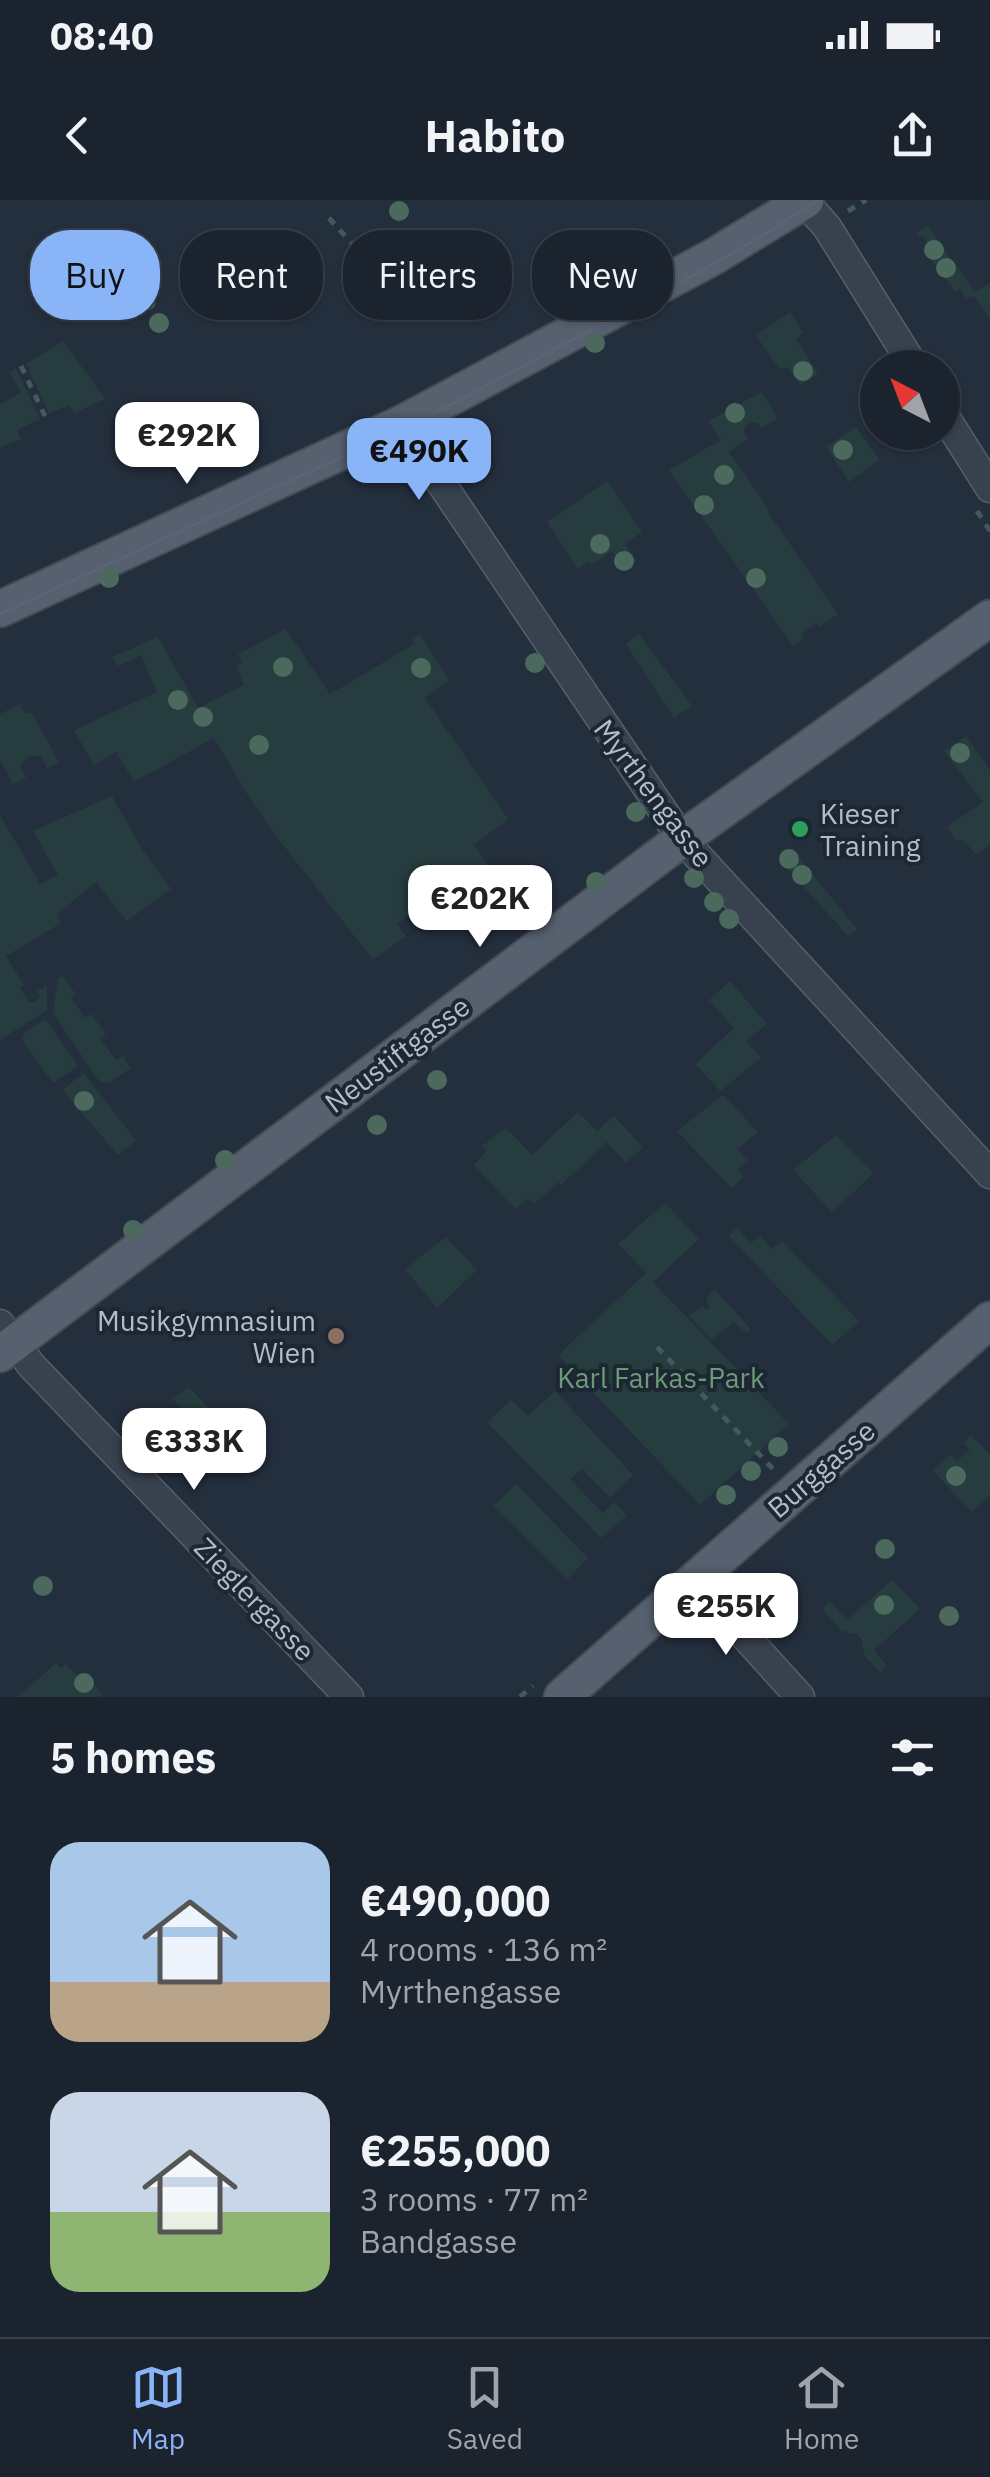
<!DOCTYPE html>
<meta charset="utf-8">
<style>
body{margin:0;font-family:"IBM Plex Sans",sans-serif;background:#282f3a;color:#f1f3f6;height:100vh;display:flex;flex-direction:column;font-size:38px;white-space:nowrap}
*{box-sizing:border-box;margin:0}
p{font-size:32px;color:#a0a4aa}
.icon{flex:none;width:55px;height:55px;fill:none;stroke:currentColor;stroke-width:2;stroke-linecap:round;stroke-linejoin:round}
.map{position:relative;height:1497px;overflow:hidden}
.side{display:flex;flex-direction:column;background:#1b232e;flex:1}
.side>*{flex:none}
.banner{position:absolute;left:30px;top:30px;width:930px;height:90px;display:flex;gap:20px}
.needle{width:65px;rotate:318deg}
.tools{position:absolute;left:860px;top:150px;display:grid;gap:20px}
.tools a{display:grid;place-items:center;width:100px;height:100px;border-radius:50%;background:#1b232e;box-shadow:0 2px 8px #0004,0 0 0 2px #39404a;font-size:50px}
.price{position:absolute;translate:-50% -85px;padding:0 22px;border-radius:20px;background:#fff;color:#222;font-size:32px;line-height:65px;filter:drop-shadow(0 2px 5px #0008)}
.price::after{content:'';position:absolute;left:50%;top:60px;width:30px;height:22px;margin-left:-15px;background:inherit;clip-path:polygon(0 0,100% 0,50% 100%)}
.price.selected{background:#8ab4f8;color:#111}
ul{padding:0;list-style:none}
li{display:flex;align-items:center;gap:30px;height:250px;padding:0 50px}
li span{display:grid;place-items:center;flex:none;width:280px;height:200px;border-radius:30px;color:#555}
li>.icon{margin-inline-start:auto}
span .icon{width:120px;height:120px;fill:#fffc;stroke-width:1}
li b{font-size:42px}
h2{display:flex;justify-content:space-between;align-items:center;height:120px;padding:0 50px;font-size:42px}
.pill{padding:0 35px;border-radius:40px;background:#1b232e;box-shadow:0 2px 8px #0004,0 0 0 2px #39404a;font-size:35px;line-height:90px}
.pill.selected{background:#8ab4f8;color:#111}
.status{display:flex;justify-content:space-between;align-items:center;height:70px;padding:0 50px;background:#1b232e;direction:ltr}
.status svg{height:28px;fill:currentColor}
header{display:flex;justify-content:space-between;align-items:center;height:130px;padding:0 50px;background:#1b232e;font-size:45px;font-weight:700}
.menu{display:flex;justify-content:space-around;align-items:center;height:140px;border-top:2px solid #39404a;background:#1b232e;font-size:28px;color:#a0a4aa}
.menu a{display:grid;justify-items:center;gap:5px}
.menu .selected{color:#8ab4f8}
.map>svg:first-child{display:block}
</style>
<div class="status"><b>08:40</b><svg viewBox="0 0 49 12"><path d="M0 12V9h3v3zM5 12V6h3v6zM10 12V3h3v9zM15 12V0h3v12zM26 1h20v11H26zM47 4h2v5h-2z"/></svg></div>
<header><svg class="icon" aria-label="back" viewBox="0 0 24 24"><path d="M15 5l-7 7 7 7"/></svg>Habito<svg class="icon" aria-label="share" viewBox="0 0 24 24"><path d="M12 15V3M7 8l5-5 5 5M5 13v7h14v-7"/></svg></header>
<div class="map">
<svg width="990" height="1497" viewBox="0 0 990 1497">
<rect width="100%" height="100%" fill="#242f3e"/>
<g fill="#263c3f">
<polygon points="928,26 975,92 990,83 990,119 974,95 967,99 960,89 955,92 924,49 929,45 923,36 918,38 918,32"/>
<polygon points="790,112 803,133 796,139 818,174 800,185 788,167 779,169 756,135"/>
<polygon points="63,141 105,199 74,213 69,205 49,214 26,164"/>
<polygon points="16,168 40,219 17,230 21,239 0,248 0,205 21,192 10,173"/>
<polygon points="762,192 778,218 762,228 758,223 752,222 746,225 744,232 748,238 729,252 770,311 768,312 838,414 819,427 816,423 801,434 803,439 793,446 669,270 721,240 708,221"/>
<polygon points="856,227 879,260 849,282 826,247"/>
<polygon points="607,281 642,332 625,344 637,361 624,369 612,351 591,365 588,361 578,369 547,322"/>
<polygon points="286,429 330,494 414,444 412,440 420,434 449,480 425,498 508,619 474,645 496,677 472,695 465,687 435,710 427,702 397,724 406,736 373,760 280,641 245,591 214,538 134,582 116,552 94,565 74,530 157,492 141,455 118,466 112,457 158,437 198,508 244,485 236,466 242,463 238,454"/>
<polygon points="639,434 692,506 674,518 626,444"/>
<polygon points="20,504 26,514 31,512 59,562 47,568 41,556 29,556 20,566 26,578 13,584 0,559 0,514"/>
<polygon points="966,536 990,570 990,645 976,655 965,641 955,639 947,627 983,602 944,551"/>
<polygon points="112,596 143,651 171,689 127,721 96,682 57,714 61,723 6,756 24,785 20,788 29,802 36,801 40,795 37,791 47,785 47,810 0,840 0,615 40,684 58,675 33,631"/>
<polygon points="792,649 857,729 848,736 780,660"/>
<polygon points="62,776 76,794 71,798 85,818 91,814 106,834 100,839 116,860 123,856 131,868 108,883 99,881 53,813 58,778"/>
<polygon points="730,781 767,824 746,841 761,858 720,891 695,864 734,828 709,800"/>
<polygon points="45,819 78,866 53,883 22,840 25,833"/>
<polygon points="84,873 136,941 118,955 62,890"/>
<polygon points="723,895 758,932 737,949 748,961 738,969 744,977 731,988 677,931"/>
<polygon points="578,912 597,931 614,916 643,947 626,963 607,942 561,985 558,982 534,1004 528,998 515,1009 474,965 487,951 482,946 506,928 532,955"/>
<polygon points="836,935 874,973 832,1012 793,970"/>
<polygon points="665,1003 699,1039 653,1082 789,1224 700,1305 558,1155 646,1073 618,1044"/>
<polygon points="737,1028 751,1043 760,1036 772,1049 782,1041 859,1121 832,1145 729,1036"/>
<polygon points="446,1037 477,1070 437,1108 405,1069"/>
<polygon points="714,1089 751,1129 747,1133 733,1122 712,1140 689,1116 702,1106 706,1110 710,1107 706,1101"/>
<polygon points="189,1187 230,1231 214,1245 200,1230 204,1225 189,1210 185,1213 173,1199"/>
<polygon points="555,1191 633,1275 610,1297 582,1269 570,1279 603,1313 614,1302 627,1315 601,1338 487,1222 511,1200 528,1216"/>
<polygon points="971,1235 990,1255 990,1295 972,1312 933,1271 950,1255 957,1261 970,1250 963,1243"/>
<polygon points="516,1284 588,1358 568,1379 493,1306"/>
<polygon points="892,1380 920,1409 874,1450 887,1466 880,1472 863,1454 865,1452 862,1448 863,1441 856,1433 849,1434 845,1430 843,1432 822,1409 830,1402 847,1420"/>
<polygon points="56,1463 61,1468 66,1464 78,1477 83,1473 102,1494 98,1497 18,1497"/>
</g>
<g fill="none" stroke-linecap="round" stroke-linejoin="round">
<g stroke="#565f6c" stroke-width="31">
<g id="minor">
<polyline points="803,0 827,27 915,168"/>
<polyline points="942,212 990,288"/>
<polyline points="401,224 682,639 990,974"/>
<polyline points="0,1124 31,1165 349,1497"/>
<polyline points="694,1380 800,1497"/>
</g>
</g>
<g stroke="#414a57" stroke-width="39">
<g id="major">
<polyline points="0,409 401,224 713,57 806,0"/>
<polyline points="0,1154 682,639 990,418"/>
<polyline points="562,1497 990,1120"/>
</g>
</g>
<g stroke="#44595c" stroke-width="5" stroke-dasharray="8 8" stroke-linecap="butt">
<polyline points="848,11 866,0"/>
<polyline points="329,18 386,82"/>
<polyline points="21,166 45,216"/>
<polyline points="977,311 990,331"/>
<polyline points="657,1147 774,1270"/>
<polyline points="520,1497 533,1486"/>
</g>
<use href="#minor" stroke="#38414e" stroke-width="28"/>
<use href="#major" stroke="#56606e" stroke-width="35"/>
<polyline stroke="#5a6575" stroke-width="2.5" points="0,414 420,221 696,74 762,36 818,0"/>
</g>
<g fill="#4b6a5d">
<circle cx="399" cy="11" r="10"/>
<circle cx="934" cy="50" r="10"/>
<circle cx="946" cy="68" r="10"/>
<circle cx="248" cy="78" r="10"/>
<circle cx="146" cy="101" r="10"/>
<circle cx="159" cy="123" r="10"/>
<circle cx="595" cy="143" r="10"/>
<circle cx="803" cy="171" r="10"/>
<circle cx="735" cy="213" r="10"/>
<circle cx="843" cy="250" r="10"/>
<circle cx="724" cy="275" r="10"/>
<circle cx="704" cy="305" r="10"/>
<circle cx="600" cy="344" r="10"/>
<circle cx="624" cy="361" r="10"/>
<circle cx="109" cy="378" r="10"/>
<circle cx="756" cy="378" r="10"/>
<circle cx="535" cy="463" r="10"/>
<circle cx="283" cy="467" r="10"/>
<circle cx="421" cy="468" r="10"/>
<circle cx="178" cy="500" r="10"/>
<circle cx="203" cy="517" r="10"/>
<circle cx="259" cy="545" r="10"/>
<circle cx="960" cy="553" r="10"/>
<circle cx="636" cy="612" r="10"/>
<circle cx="789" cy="659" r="10"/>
<circle cx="802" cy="675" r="10"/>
<circle cx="694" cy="678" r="10"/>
<circle cx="596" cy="682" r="10"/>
<circle cx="714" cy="702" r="10"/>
<circle cx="729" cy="719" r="10"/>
<circle cx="437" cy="880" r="10"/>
<circle cx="84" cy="901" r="10"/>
<circle cx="377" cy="925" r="10"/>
<circle cx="225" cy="960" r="10"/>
<circle cx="133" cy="1030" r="10"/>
<circle cx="778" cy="1247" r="10"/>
<circle cx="751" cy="1271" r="10"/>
<circle cx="956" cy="1276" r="10"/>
<circle cx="726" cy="1295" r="10"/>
<circle cx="885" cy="1349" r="10"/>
<circle cx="43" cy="1386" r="10"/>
<circle cx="884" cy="1405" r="10"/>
<circle cx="949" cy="1416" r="10"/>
<circle cx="84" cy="1483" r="10"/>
</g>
<circle fill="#2e9e5b" stroke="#1d2633" stroke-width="4" cx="800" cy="629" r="10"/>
<circle fill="#8d6e63" stroke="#1d2633" stroke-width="4" cx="336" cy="1136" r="10"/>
<g text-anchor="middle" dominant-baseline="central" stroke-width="8" stroke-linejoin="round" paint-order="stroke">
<g font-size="28" fill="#b4bcc9" stroke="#1d2633">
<text transform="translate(654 593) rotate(53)">Myrthengasse</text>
<text transform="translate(397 854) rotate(-37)">Neustiftgasse</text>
<text transform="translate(821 1269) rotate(-41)">Burggasse</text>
<text transform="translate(255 1399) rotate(46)">Zieglergasse</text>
</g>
<g font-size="28" fill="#b4bcc9" stroke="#1d2633" text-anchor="start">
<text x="820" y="613">Kieser<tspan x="820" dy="32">Training</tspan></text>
<text x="316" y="1120" text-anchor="end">Musikgymnasium<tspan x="316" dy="32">Wien</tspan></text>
</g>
<g font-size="28" fill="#6b9a76" stroke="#1d2633">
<text x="661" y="1177">Karl Farkas-Park</text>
</g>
</g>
</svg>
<div class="tools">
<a><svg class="needle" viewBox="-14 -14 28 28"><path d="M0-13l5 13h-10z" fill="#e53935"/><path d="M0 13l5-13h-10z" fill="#a0a4aa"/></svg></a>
</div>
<b class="price" style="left:187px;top:287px">€292K</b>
<b class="price selected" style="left:419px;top:303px">€490K</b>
<b class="price" style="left:480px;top:750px">€202K</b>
<b class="price" style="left:194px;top:1293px">€333K</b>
<b class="price" style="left:726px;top:1458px">€255K</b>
<div class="banner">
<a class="pill selected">Buy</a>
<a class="pill">Rent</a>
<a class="pill">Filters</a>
<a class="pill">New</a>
</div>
</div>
<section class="side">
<h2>5 homes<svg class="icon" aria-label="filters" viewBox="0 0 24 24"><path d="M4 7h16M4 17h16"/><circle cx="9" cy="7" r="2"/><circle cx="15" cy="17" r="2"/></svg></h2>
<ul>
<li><span style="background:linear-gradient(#a9c7e8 70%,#b9a48a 0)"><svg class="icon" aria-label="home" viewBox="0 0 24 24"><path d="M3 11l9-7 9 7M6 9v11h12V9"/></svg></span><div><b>€490,000</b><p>4 rooms · 136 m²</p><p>Myrthengasse</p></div></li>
<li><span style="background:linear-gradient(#c9d6e8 60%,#8fb573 0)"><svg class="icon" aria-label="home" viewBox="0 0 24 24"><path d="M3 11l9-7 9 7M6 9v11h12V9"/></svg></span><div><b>€255,000</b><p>3 rooms · 77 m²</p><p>Bandgasse</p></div></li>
</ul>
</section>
<nav class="menu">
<a class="selected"><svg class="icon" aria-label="map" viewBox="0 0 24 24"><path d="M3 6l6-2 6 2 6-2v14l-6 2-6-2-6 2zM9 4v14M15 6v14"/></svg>Map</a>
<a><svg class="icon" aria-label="saved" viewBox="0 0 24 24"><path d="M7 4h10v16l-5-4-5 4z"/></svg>Saved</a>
<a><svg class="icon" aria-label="home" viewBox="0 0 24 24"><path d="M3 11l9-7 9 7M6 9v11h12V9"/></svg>Home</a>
</nav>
